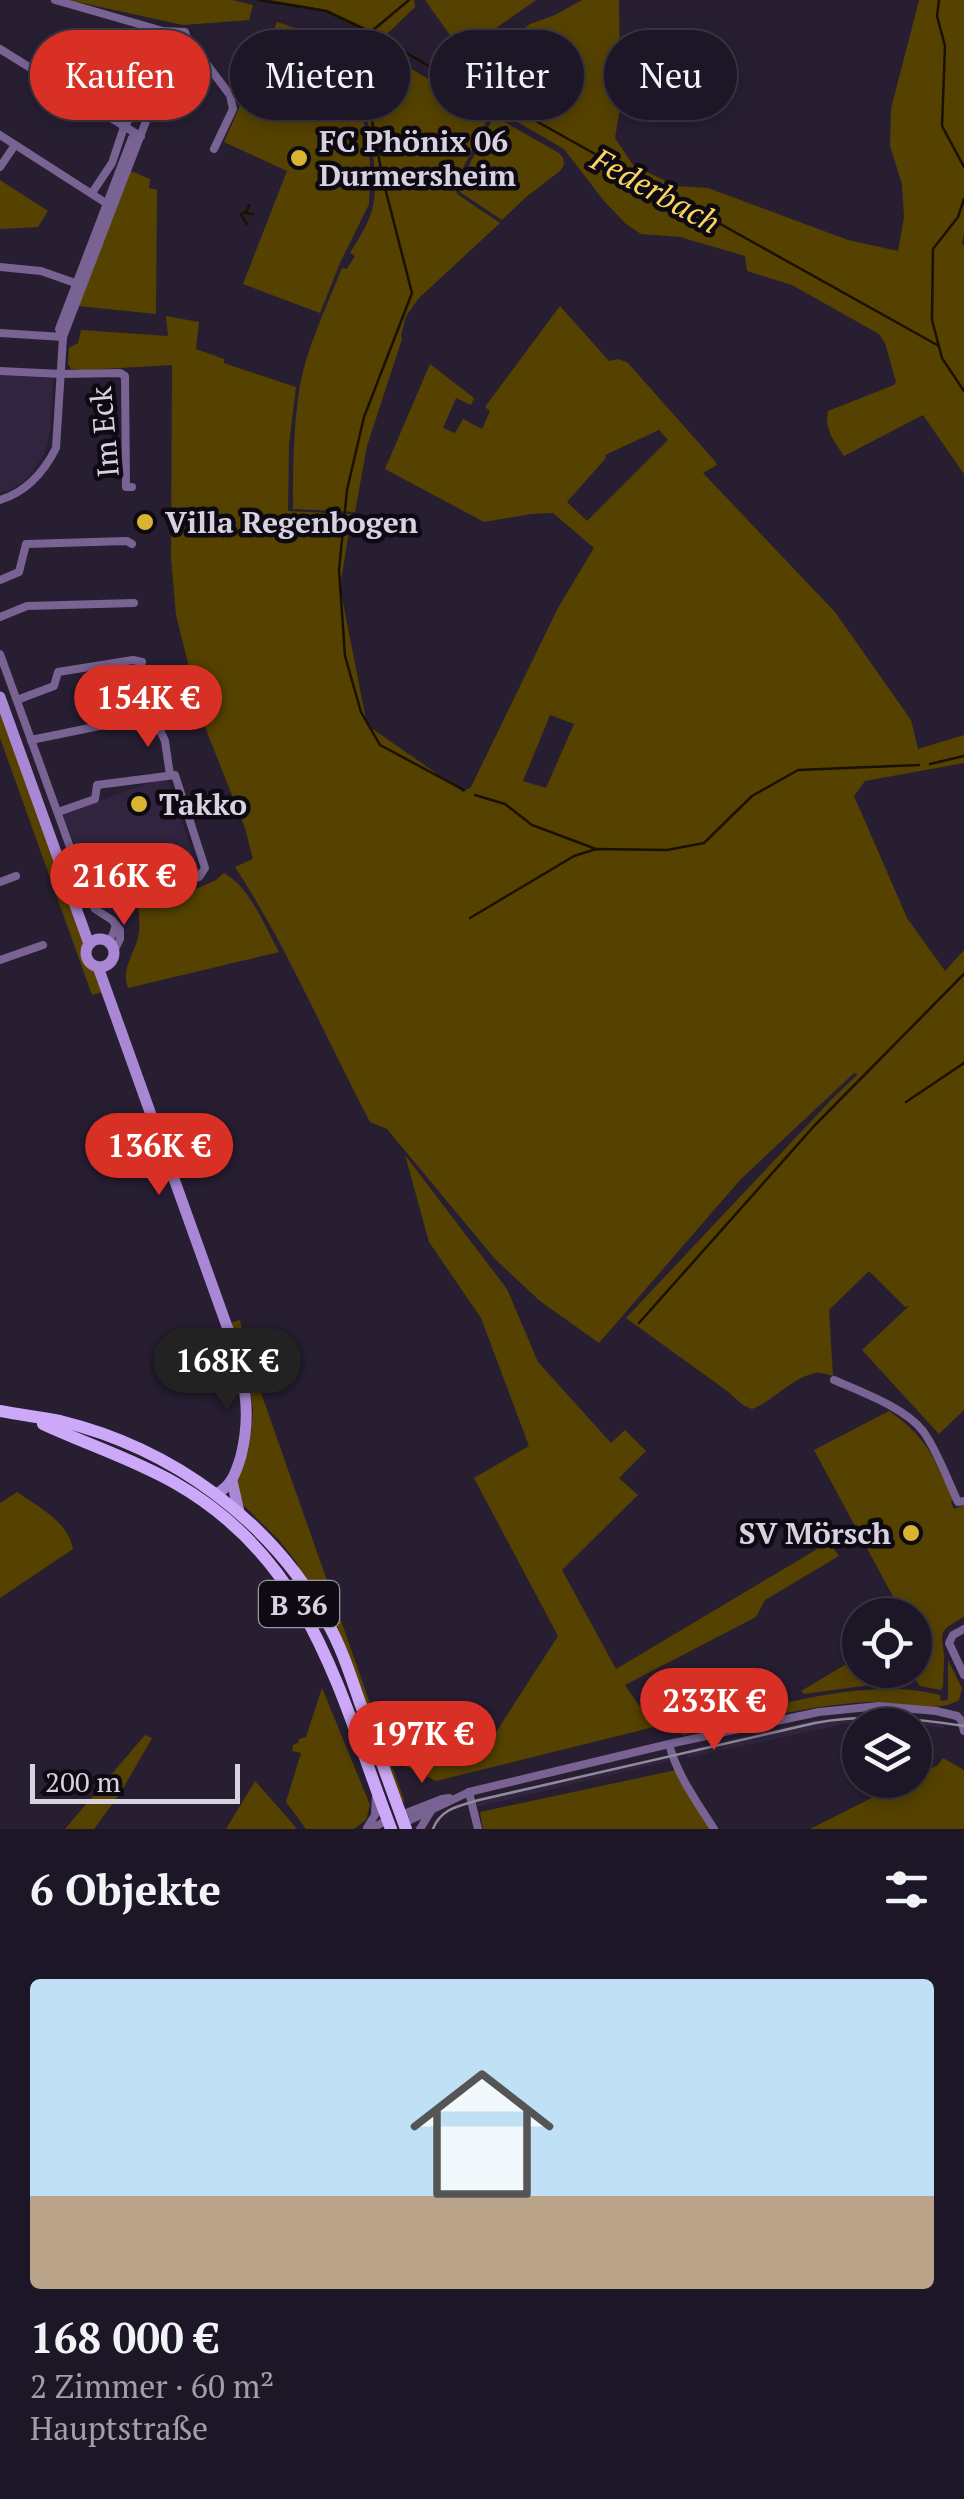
<!DOCTYPE html>
<html lang="de">
<meta charset="utf-8">
<style>
body{margin:0;font-family:"PT Serif",serif;background:#251f2e;color:#f1f3f6;height:100vh;display:flex;flex-direction:column;font-size:38px;white-space:nowrap}
*{box-sizing:border-box;margin:0}
p{font-size:32px;color:#a09fa7}
.icon{flex:none;width:55px;height:55px;fill:none;stroke:currentColor;stroke-width:2;stroke-linecap:round;stroke-linejoin:round}
.map{position:relative;height:1829px;overflow:hidden}
.sheet{display:flex;flex-direction:column;background:#1d1626;flex:1}
.sheet>*{flex:none}
.hud{position:absolute;left:30px;top:30px;width:905px;height:90px;display:flex;gap:20px}
.controls{position:absolute;left:842px;top:1598px;display:grid;gap:20px}
.controls a{display:grid;place-items:center;width:90px;height:90px;border-radius:50%;background:#1d1626;box-shadow:0 5px 15px #0003,0 0 0 2px #3b3543;font-size:50px}
.scale{position:absolute;left:30px;bottom:25px;width:210px;box-sizing:border-box;padding-left:10px;border:5px solid #d8d2e0;border-top:0;font-size:28px;line-height:35px;white-space:nowrap;color:#d8d2e0;-webkit-text-stroke:8px #0e0a13;paint-order:stroke}
.price{position:absolute;translate:-50% -85px;padding:0 22px;border-radius:35px;background:#d93025;color:#fff;font-size:32px;line-height:65px;filter:drop-shadow(0 2px 5px #0008)}
.price::after{content:'';position:absolute;left:50%;top:60px;width:30px;height:22px;margin-left:-15px;background:inherit;clip-path:polygon(0 0,100% 0,50% 100%)}
.price.on{background:#222;color:#fff}
ul{padding:0;list-style:none}
li{display:grid;align-content:center;gap:20px;height:530px;padding:0 30px}
li+li{border-top:2px solid #3b3543}
li span{display:grid;place-items:center;height:310px;border-radius:10px;color:#555}
li>.icon{margin-inline-start:auto}
span .icon{width:180px;height:180px;fill:#fffc;stroke-width:1}
li b{font-size:42px}
h2{display:flex;justify-content:space-between;align-items:center;height:120px;padding:0 30px;font-size:42px}
.tag{padding:0 35px;border-radius:45px;background:#1d1626;box-shadow:0 5px 15px #0003,0 0 0 2px #3b3543;font-size:35px;line-height:90px}
.tag.on{background:#d93025;color:#fff}
.map>svg:first-child{display:block}
</style>
<div class="map">
<svg width="964" height="1829" viewBox="0 0 964 1829">
<rect width="100%" height="100%" fill="#271e32"/>
<g fill="#30243f">
<polygon points="0,375 53,378 51,428 45,453 32,473 23,482 10,490 0,493"/>
<polygon points="163,778 168,781 195,860 189,870 194,885 116,914 107,911 94,897 63,814"/>
<polygon points="876,1714 948,1722 943,1728 892,1723 844,1724 687,1758 689,1749 814,1720"/>
<polygon points="665,1756 670,1761 476,1807 478,1799"/>
</g>
<g fill="#554200" fill-rule="evenodd">
<polygon points="69,0 232,0 253,5 249,20 183,25"/>
<polygon points="271,0 414,0 415,7 387,34 381,31 378,35 328,10"/>
<polygon points="425,0 536,0 462,52"/>
<path d="M582,0H619L620,71L624,83L615,138L633,165L676,186L708,188L848,240L898,251L904,218L902,184L890,146L891,109L919,0H964V234L962,244L964,245V474L923,415L844,456C834,441 824,429 828,411L894,385L896,382L885,343L879,334L792,285L747,271L745,256L680,237L641,234L626,224L604,201L564,149L443,79L496,50L530,24L555,15Z"/>
<polygon points="277,22 357,48 355,65 370,162 369,204 340,263 320,313 243,284 287,171 224,142"/>
<path d="M366,49L413,70L490,114L454,186L457,194L500,223L419,298L406,316L401,335L402,339L367,446L355,512L293,509C293,468 293,426 300,385C308,344 327,306 342,268L347,269L355,256L350,253C358,239 368,225 372,210C381,176 368,126 362,91L367,90L361,50Z"/>
<polygon points="494,116 559,153 563,158 564,165 560,171 526,197 502,220 460,192 458,187"/>
<polygon points="131,171 150,179 149,188 157,190 156,314 78,306"/>
<polygon points="0,180 48,211 38,227 0,229"/>
<path d="M560,306L609,361L618,359L627,362L714,460L717,465L703,473L835,612L911,720L918,749L964,735V763L865,781L854,796L907,918L945,971L964,950V1410L939,1434L862,1350L909,1306L905,1307L869,1271L829,1310L833,1376C830,1375 819,1372 816,1373C792,1377 774,1401 752,1409L743,1405L727,1391L626,1318L832,1099L858,1074L854,1073L740,1180L599,1343L540,1301L495,1259L387,1129L370,1122C325,1037 288,948 235,867L253,859L245,828L203,722L176,615L171,557L172,365L84,370L71,369L68,364L69,348L78,343L81,330L168,336L166,316L199,322L196,349L224,359V363L296,387L289,445L288,511L352,514L340,587L367,725L463,792L471,787L558,608L594,548L553,513L531,514L484,522L385,469L430,364L474,398L471,405L456,398L443,428L455,433L463,419L482,429L490,411L485,407ZM659,430L668,440L587,521L567,502L606,458L605,455ZM550,715L574,724L546,788L523,781Z"/>
<polygon points="0,712 85,943 86,960 97,971 103,992 92,995 0,738"/>
<path d="M224,873C250,887 265,927 279,952L128,988C120,967 137,951 139,932C140,924 139,914 138,906L194,886L196,889L216,880Z"/>
<polygon points="405,1155 507,1289 538,1362 611,1443 625,1430 646,1451 619,1478 638,1495 562,1570 616,1669 829,1542 839,1556 765,1600 756,1617 625,1685 654,1727 436,1781 401,1764 382,1708 491,1740 558,1636 474,1478 529,1446 481,1318 429,1242"/>
<polygon points="240,1320 245,1347 405,1803 400,1798 297,1563 279,1540 242,1504 237,1483 251,1434 253,1411 248,1374 230,1323"/>
<path d="M889,1411C928,1438 934,1458 953,1500L951,1502L954,1509L964,1505V1617C935,1633 943,1631 944,1659C944,1668 943,1677 943,1686L941,1690L920,1686L909,1670H915V1615H903L814,1450Z"/>
<path d="M17,1492C38,1507 68,1521 73,1549L0,1598V1503Z"/>
<polygon points="860,1656 860,1670 900,1670 910,1685 885,1683 804,1694 801,1691"/>
<path d="M948,1660L962,1688L959,1700C934,1715 899,1701 868,1702C806,1705 744,1723 682,1735L681,1729C758,1711 862,1675 940,1695L941,1701L948,1700Z"/>
<polygon points="322,1688 370,1805 366,1820 354,1829 306,1829 286,1802 301,1753 292,1751 293,1745 298,1743 299,1739 306,1737"/>
<polygon points="145,1735 152,1738 121,1792 94,1829 65,1829"/>
<polygon points="943,1758 964,1770 964,1829 810,1829 907,1780 915,1780 915,1776 938,1765"/>
<polygon points="676,1770 710,1829 483,1829 480,1812"/>
<polygon points="255,1781 293,1824 297,1829 226,1829"/>
</g>
<g fill="none" stroke-linecap="round" stroke-linejoin="round">
<g stroke="#1a1100" stroke-width="2.5">
<polyline points="259,0 326,11 371,32 444,75 475,87 939,346"/>
<polyline points="939,0 937,16 945,46 942,126 964,167"/>
<polyline points="372,31 409,0"/>
<polyline points="367,93 383,180 412,293 364,417 347,490 339,570 345,656 361,712 380,745 464,790"/>
<polyline points="964,199 958,217 933,249 932,320 942,358 964,391"/>
<polyline points="249,205 246,213 253,214"/>
<polyline points="246,211 241,215 247,224"/>
<polyline points="930,764 964,756"/>
<polyline points="475,795 505,804 532,825 596,849"/>
<polyline points="470,918 574,856 596,849 667,850 704,843 752,796 798,770 919,765"/>
<polyline points="906,1102 964,1063"/>
<polyline points="639,1323 815,1125 964,974"/>
</g>
<g stroke="#786393" stroke-width="8">
<polyline points="55,0 163,31 185,32 187,38 230,95 233,109 214,149"/>
<polyline points="0,49 140,136"/>
<polyline points="0,135 109,205"/>
<polyline points="0,167 15,145"/>
<polyline points="92,193 112,163 124,127 141,100 143,86 124,72"/>
<polyline points="0,267 41,271 78,284"/>
<polyline points="0,333 63,337"/>
<polyline points="63,337 59,329 132,138 141,136"/>
<polyline points="0,371 61,374 120,373 125,376 126,487 132,487"/>
<path d="M0,500C26,492 44,472 56,448L63,337L158,90L163,31"/>
<polyline points="0,580 19,572 26,544 127,541 132,544"/>
<polyline points="0,617 27,606 134,603"/>
<polyline points="0,654 87,894 95,909 112,920 120,930 120,939 113,953"/>
<polyline points="17,700 54,686 58,672 133,660 142,662"/>
<polyline points="31,740 153,715 165,741 170,775"/>
<polyline points="58,812 95,799 97,785 175,775 205,868 199,877"/>
<polyline points="0,882 16,876"/>
<polyline points="108,942 113,934 116,925"/>
<polyline points="0,960 43,945"/>
<path d="M834,1380C862,1392 905,1408 923,1431C938,1452 947,1479 958,1502L964,1501"/>
<polyline points="964,1629 953,1635 949,1643 964,1675"/>
<polyline points="957,1716 961,1720 964,1731"/>
<path d="M669,1744C677,1775 697,1802 714,1829"/>
<polyline points="469,1792 478,1829"/>
<polyline points="401,1815 442,1799 449,1798"/>
<polyline points="404,1823 469,1792 669,1744 819,1712 879,1706 936,1711 957,1716"/>
<polyline points="367,1828 375,1815 376,1795"/>
<polyline points="370,1829 388,1820"/>
<polyline points="420,1829 431,1811"/>
</g>
<g stroke="#a987d4" stroke-width="11">
<polyline points="0,697 89,944"/>
<circle cx="100" cy="953" r="14"/>
<path d="M98,967L229,1332C243,1377 253,1408 241,1456C236,1472 232,1486 216,1494"/>
<polyline points="232,1481 239,1512"/>
</g>
<g stroke="#cba8f8" stroke-width="12">
<path d="M0,1411C20,1415 40,1417 60,1421C172,1448 272,1521 327,1622C341,1646 350,1674 359,1700C375,1743 390,1786 406,1829"/>
<path d="M43,1424C86,1444 133,1459 175,1483C312,1561 339,1693 391,1829"/>
</g>
<path stroke="#918a9a" stroke-width="2.5" d="M433,1829C441,1808 460,1806 479,1800L815,1723C866,1714 913,1718 964,1726"/>
</g>
<g fill="#dab333" stroke="#0e0a13" stroke-width="4">
<circle cx="299" cy="158" r="10"/>
<circle cx="145" cy="522" r="10"/>
<circle cx="139" cy="804" r="10"/>
<circle cx="911" cy="1533" r="10"/>
</g>
<g text-anchor="middle" dominant-baseline="central" stroke-width="9" stroke-linejoin="round" paint-order="stroke">
<rect fill="#0e0a13" stroke="#9b96a2" stroke-width="2.5" x="259" y="1581" width="80" height="46" rx="8"/>
<g font-size="28" font-weight="bold" fill="#d8d2e0">
<text x="299" y="1604">B 36</text>
</g>
<g font-size="30" font-weight="bold" fill="#d8d2e0" stroke="#0e0a13" text-anchor="start">
<text x="319" y="141">FC Phönix 06<tspan x="319" dy="34">Durmersheim</tspan></text>
<text x="165" y="522">Villa Regenbogen</text>
<text x="159" y="804">Takko</text>
<text x="891" y="1533" text-anchor="end">SV Mörsch</text>
</g>
<g font-size="30" fill="#d8d2e0" stroke="#0e0a13">
<text transform="translate(104 432) rotate(-95)">Im Eck</text>
</g>
<g font-size="32" font-style="italic" fill="#fbd35f" stroke="#0e0a13">
<text transform="translate(656 190) rotate(29)">Federbach</text>
</g>
</g>
</svg>
<div class="controls">
<a><svg class="icon" aria-label="locate" viewBox="0 0 24 24"><circle cx="12" cy="12" r="6"/><path d="M12 2v4M12 18v4M2 12h4M18 12h4"/></svg></a>
<a><svg class="icon" aria-label="layers" viewBox="0 0 24 24"><path d="M12 4l9 5-9 5-9-5zM3 14l9 5 9-5"/></svg></a>
</div>
<div class="scale">200 m</div>
<b class="price" style="left:148px;top:750px">154K €</b>
<b class="price" style="left:124px;top:928px">216K €</b>
<b class="price" style="left:159px;top:1198px">136K €</b>
<b class="price on" style="left:227px;top:1413px">168K €</b>
<b class="price" style="left:714px;top:1753px">233K €</b>
<b class="price" style="left:422px;top:1786px">197K €</b>
<div class="hud">
<a class="tag on">Kaufen</a>
<a class="tag">Mieten</a>
<a class="tag">Filter</a>
<a class="tag">Neu</a>
</div>
</div>
<section class="sheet">
<h2>6 Objekte<svg class="icon" aria-label="filters" viewBox="0 0 24 24"><path d="M4 7h16M4 17h16"/><circle cx="9" cy="7" r="2"/><circle cx="15" cy="17" r="2"/></svg></h2>
<ul>
<li><span style="background:linear-gradient(#bfe0f5 70%,#b9a48a 0)"><svg class="icon" aria-label="home" viewBox="0 0 24 24"><path d="M3 11l9-7 9 7M6 9v11h12V9"/></svg></span><div><b>168 000 €</b><p>2 Zimmer · 60 m²</p><p>Hauptstraße</p></div></li>
</ul>
</section>
